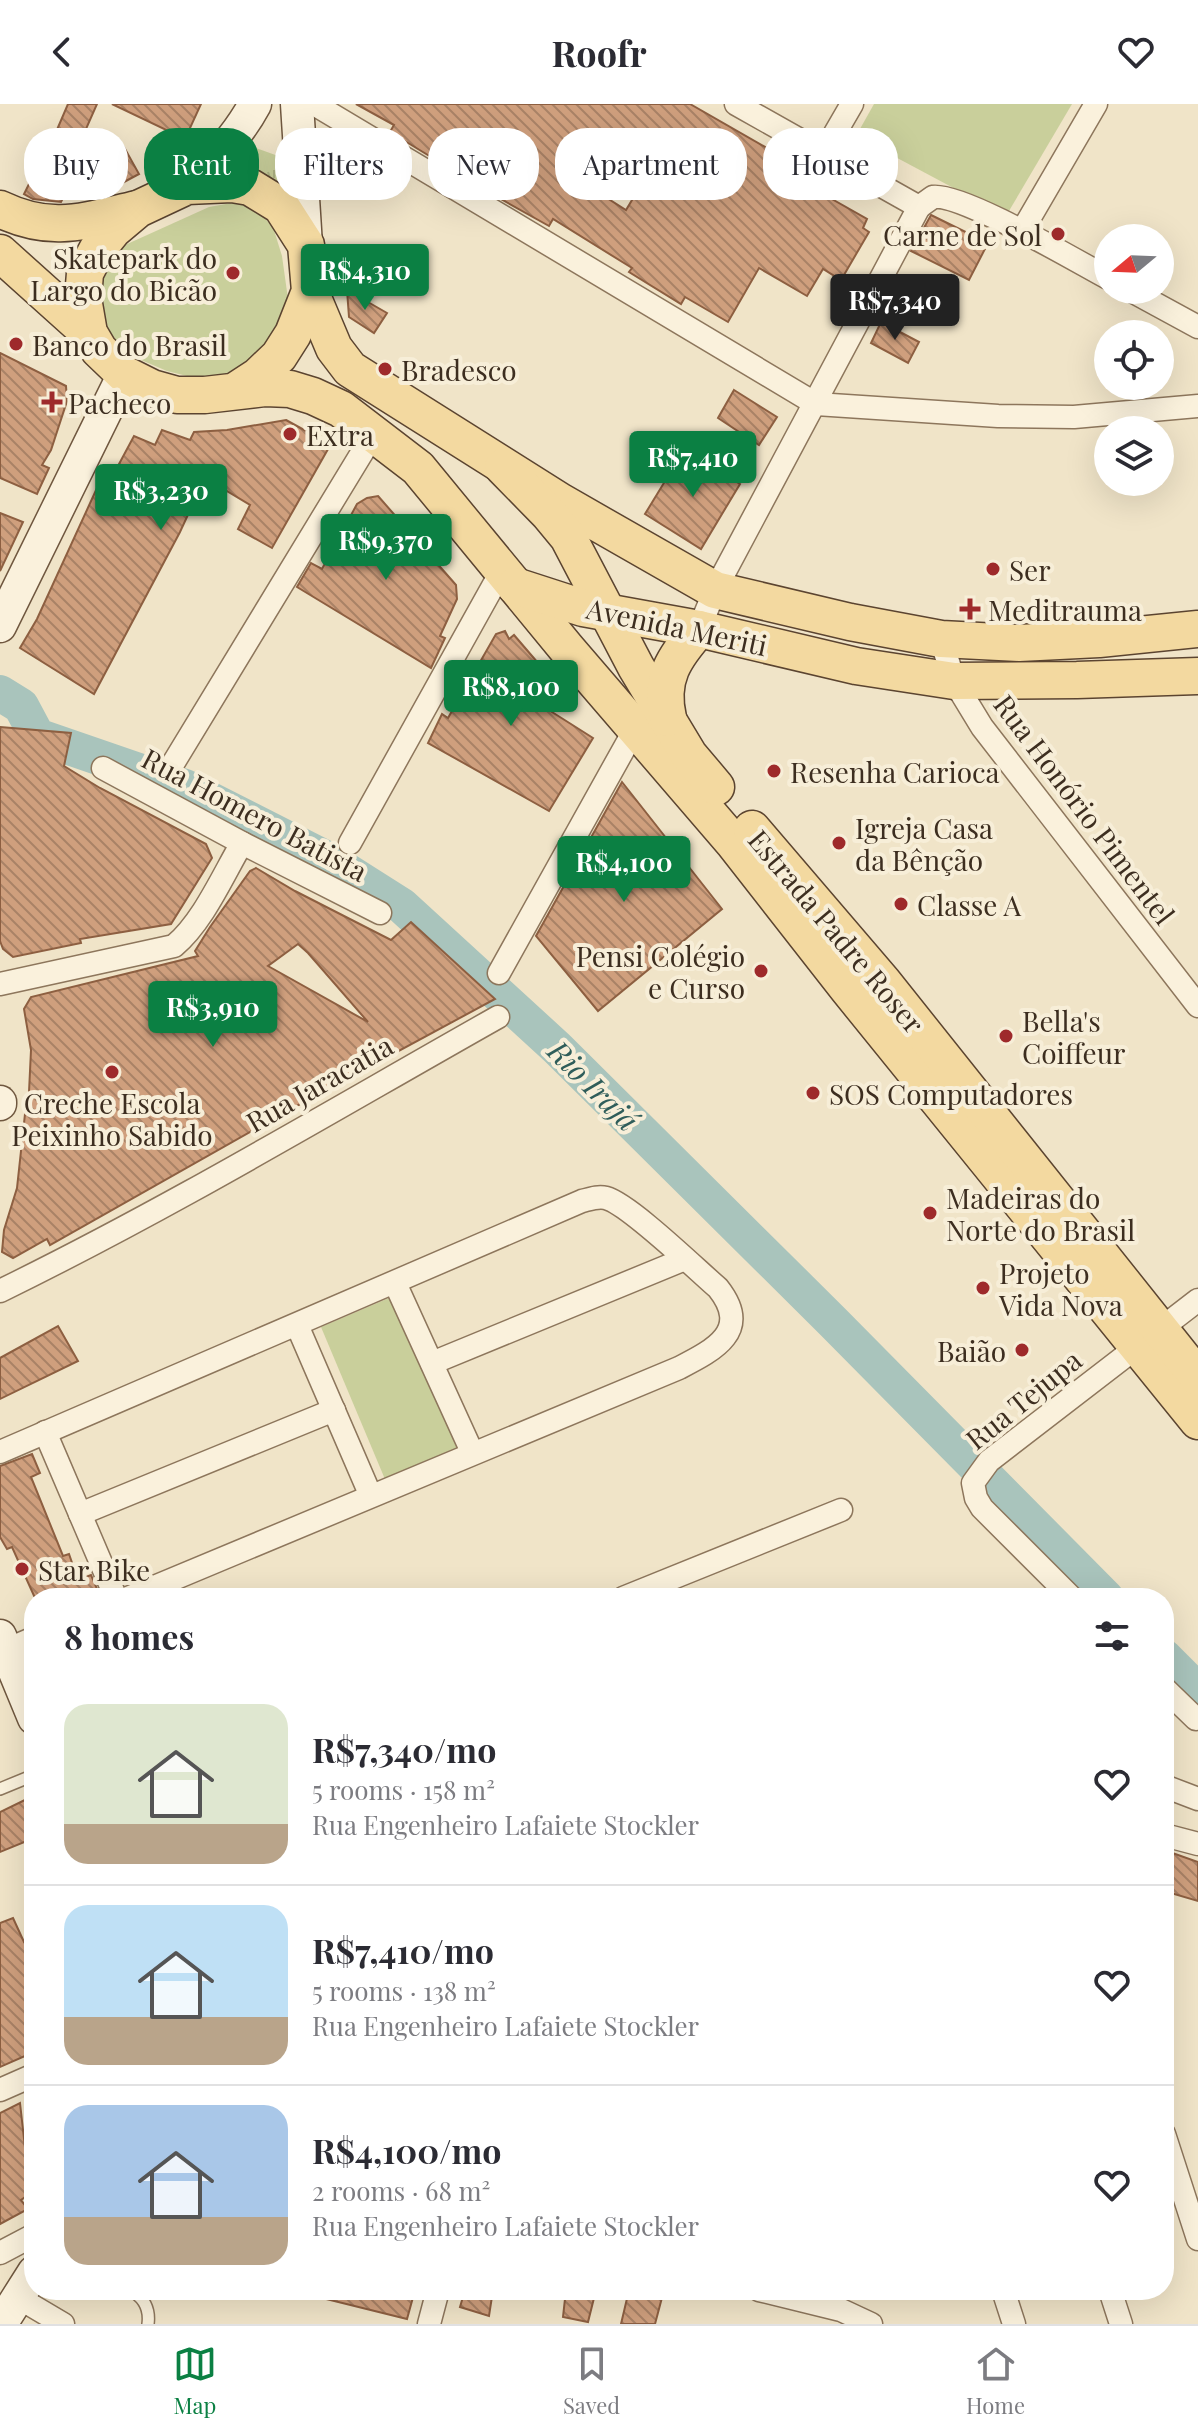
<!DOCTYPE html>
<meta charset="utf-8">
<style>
body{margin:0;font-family:"Playfair Display",serif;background:#f7f7f7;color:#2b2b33;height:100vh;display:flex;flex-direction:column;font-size:30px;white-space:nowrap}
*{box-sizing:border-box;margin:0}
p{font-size:26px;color:#7c7c81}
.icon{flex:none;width:44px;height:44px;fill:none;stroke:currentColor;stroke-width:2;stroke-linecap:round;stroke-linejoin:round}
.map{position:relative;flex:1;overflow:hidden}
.drawer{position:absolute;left:24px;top:1484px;width:1150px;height:712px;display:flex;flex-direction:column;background:#fff;border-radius:32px;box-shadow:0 8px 32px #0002}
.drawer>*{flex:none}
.top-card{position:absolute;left:24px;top:24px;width:1150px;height:72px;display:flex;gap:16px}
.needle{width:52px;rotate:251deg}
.controls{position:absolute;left:1094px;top:120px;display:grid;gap:16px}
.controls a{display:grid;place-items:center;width:80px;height:80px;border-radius:50%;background:#fff;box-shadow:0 8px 32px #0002;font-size:40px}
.price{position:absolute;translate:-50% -68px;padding:0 18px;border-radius:8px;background:#0b8043;color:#fff;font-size:26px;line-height:52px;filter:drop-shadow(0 2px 4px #0008)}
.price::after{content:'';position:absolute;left:50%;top:48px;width:24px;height:18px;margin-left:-12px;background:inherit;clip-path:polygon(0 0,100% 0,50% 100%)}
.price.selected{background:#222;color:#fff}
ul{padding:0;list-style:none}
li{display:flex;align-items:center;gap:24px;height:200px;padding:0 40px}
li+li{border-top:2px solid #e1e1e2}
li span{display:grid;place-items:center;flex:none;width:224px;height:160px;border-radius:24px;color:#555}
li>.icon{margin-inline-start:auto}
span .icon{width:96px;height:96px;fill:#fffc;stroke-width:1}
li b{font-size:34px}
h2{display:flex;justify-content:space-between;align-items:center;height:96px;padding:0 40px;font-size:34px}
.pill{padding:0 28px;border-radius:32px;background:#fff;box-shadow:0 8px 32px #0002;font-size:28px;line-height:72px}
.pill.selected{background:#0b8043;color:#fff}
header{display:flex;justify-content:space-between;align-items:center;height:104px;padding:0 40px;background:#fff;font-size:36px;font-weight:700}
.tab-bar{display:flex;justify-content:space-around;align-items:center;height:112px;border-top:2px solid #e1e1e2;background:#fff;font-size:22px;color:#7c7c81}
.tab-bar a{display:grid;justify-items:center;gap:4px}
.tab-bar .selected{color:#0b8043}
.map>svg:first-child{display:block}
</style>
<header><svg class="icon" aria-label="back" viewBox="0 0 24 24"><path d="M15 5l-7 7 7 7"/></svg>Roofr<svg class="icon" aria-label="heart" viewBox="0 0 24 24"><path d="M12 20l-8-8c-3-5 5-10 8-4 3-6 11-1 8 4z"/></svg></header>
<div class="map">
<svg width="1198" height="2220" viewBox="0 0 1198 2220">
<defs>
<pattern id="grass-tufts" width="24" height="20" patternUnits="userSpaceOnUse" patternTransform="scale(2)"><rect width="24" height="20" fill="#c9cf9b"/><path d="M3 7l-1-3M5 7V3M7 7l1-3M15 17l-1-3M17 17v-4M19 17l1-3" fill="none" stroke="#aeb285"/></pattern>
<pattern id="building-back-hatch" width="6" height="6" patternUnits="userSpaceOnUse" patternTransform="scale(2)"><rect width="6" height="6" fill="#cf9f7d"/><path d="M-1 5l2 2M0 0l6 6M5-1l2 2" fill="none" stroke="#a98266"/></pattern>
</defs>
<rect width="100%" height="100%" fill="#f0e4c8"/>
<polygon fill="url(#grass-tufts)" points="256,44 281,53 285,79 281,80 241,62"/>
<g fill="#c9cf9b">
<polygon points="874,0 1072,0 1006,112 856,32"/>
<polygon points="237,98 254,103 273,123 282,152 288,195 274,237 241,267 199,275 167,267 134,253 114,239 102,226 93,189 107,153 125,141 209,103"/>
<polygon points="396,1191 462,1348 387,1380 321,1223"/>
</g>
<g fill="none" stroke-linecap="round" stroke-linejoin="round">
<g stroke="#a9c4bc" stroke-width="36">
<polyline points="0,589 21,602 37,632 185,683 331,757 402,802 557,944 832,1217 1106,1494"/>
<polyline points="1164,1553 1198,1587"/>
</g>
</g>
<g fill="url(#building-back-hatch)" stroke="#8d5f41" stroke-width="2" fill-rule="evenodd">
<polygon points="68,0 97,0 63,77 124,43 139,70 96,93 86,95 74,73 61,98 33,95 24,90 35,68 38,70"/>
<polygon points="112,0 201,0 185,35"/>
<path d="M356,0H690L795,60L800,52L815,61L813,63L826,71L816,86L867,115L863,124L869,128L841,176L823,165L807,192L759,164L728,218L685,193L681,200L629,168L632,164L553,115L549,122L499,94L492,90L496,82L470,67L467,73L436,56L390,28L394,21ZM613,57L644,76L626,106L596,87Z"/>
<polygon points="931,111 988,139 969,176 911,147"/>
<polygon points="347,186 387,209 374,229 349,213"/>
<polygon points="881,218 919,238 908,259 871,239"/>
<polygon points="0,249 66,282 67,297 51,346 42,361 49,364 37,390 0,374"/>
<polygon points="734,286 777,313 759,341 718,314"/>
<polygon points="286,316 326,338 328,345 272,444 238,425 250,401 205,374 180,428 94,590 20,544 37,515 97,384 104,388 134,332 155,341 162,326 190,336 194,328 227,326"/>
<polygon points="684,346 740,380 701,445 645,410"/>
<polygon points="378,392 456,481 457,495 440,532 445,534 431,564 297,483 311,459 322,465 357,400 367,394"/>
<polygon points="0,409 23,418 0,467"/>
<polygon points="505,527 509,535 514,531 538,559 522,589 593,634 549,707 428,639 442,610 448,614 496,530"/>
<polygon points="0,623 71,629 64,662 100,684 206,740 212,754 171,820 80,835 81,839 13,853 3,845 0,837"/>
<polygon points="622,678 722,805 598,907 536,832"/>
<path d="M256,764L295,787L391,836L411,818L495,895L280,1011L50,1141L47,1135L13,1154L2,1148L4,1126L17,1084L25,1010L28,1009L31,946L24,905L31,893L198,852L195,847L210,823L250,767ZM298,840L308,849L368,918L268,862Z"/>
<polygon points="58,1222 78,1257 0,1295 0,1254"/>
<polygon points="32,1350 40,1369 31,1373 63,1452 69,1450 78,1476 91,1471 101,1494 35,1494 12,1443 7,1445 0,1433 0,1362"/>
<polygon points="29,1694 34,1708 34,1734 0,1748 0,1708"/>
<polygon points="1164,1746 1198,1758 1198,1797 1164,1787"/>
<polygon points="13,1814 24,1838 34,1832 34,1948 0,1963 0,1819"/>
<polygon points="20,1999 29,2079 25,2082 28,2091 21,2096 28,2105 0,2120 0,2009"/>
<polygon points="315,2186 415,2186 407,2215 314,2192"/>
<polygon points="465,2186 493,2186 489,2212 460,2203"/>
<polygon points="566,2186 596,2186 588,2218 563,2213"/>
<polygon points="629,2186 664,2186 655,2220 621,2220"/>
</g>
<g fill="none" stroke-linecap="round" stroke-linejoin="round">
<g stroke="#8d765c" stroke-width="14">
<g id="lane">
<polyline points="0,1685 34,1671"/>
<path d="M130,2186C144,2193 150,2205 148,2220"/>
</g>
</g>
<g stroke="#8d765c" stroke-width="25">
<g id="street">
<polyline points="314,0 816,300 998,312 1074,313 1198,302"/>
<path d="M736,0L919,103L933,93C962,89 1076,157 1108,174"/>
<polyline points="823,50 852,0"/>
<polyline points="1022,127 1096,0"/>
<polyline points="1130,186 1198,223"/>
<polyline points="699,525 715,486 919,103"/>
<polyline points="941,535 954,577 982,623 1198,902"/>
<polyline points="174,658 374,329"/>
<polyline points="103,664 242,739 380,809"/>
<polyline points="350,739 502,466"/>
<polyline points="499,869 635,625"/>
<path d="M0,880L174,842C203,818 223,771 242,739"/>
<polyline points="395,1179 472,1348"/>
<path d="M0,1187C170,1104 333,1006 498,913"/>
<polyline points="297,1221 370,1390"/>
<polyline points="432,1259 685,1155"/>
<polyline points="45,1328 116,1494"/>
<path d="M0,1348L582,1097C590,1095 598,1092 606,1094C629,1100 697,1166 718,1184C752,1227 714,1246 679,1264L128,1494"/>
<polyline points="80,1410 334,1306"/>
<polyline points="623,1494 841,1406"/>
<polyline points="1072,1494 982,1404 976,1394 973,1379 989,1357 1198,1196"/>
<polyline points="6,1546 34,1534"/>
<polyline points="1164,1584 1196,1615"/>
<polyline points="1164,1682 1198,1695"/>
<polyline points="1164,1731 1198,1740"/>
<polyline points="0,1986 34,1971"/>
<polyline points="1164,2030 1198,2135"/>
<polyline points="0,2149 34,2131"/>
<polyline points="759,2186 841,2206 871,2220"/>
<polyline points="1003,2186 1014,2220"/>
<polyline points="1110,2186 1121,2220"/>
<polyline points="19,2194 63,2220"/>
<polyline points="429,2220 438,2186"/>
</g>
</g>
<g stroke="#6f573f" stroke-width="35">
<g id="secondary">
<polyline points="297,0 306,141"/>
<path d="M187,82C214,57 237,33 255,0"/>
<polyline points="0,522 124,270"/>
<polyline points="0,998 0,1000"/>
<polyline points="0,1532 34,1614"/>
<polyline points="1,2220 34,2168"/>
</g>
</g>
<g stroke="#5b4430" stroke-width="39">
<g id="primary">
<path d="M0,105C52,130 84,117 137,105"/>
<polyline points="0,149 89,229"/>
<polyline points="310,187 334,244 350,265 561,398 715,486 850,518 941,535 1019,539 1099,535 1198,525"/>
<polyline points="235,287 258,272 279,252 293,230 310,187 306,141 281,102 250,83 232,80 187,82 138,105 113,126 97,146 85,169 83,194 89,229 99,246 124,270 152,284 177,291 205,291 265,284 290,285 313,292 341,305 418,364 567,545 733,738 848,885 1198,1317"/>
<polyline points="503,363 549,410 568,433 636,563 689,651 716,683"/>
<polyline points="515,482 583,504 699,525 856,562 954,577 1077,576 1198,572"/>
<path d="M668,614C659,575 674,553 699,525"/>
<polyline points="752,725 883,878 1198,1273"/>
</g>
</g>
<use href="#lane" stroke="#faf1dc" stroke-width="11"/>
<use href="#street" stroke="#faf1dc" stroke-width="22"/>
<use href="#secondary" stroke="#faf1dc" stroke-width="32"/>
<use href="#primary" stroke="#f3d9a0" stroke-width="36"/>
</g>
<g fill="#9e2a2b" stroke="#f7eed8" stroke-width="3">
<circle cx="1058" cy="130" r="8"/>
<circle cx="233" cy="169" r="8"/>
<circle cx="16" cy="240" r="8"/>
<circle cx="385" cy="265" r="8"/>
<path d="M48 286h8v8h8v8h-8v8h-8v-8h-8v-8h8z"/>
<circle cx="290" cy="330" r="8"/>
<circle cx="993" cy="465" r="8"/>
<path d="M966 493h8v8h8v8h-8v8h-8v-8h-8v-8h8z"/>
<circle cx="774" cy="667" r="8"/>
<circle cx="839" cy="739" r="8"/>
<circle cx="901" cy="800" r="8"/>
<circle cx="761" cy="867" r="8"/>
<circle cx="1006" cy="932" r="8"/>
<circle cx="112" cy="968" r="8"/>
<circle cx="813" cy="989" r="8"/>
<circle cx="930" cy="1109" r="8"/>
<circle cx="983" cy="1184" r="8"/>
<circle cx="1022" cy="1246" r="8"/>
<circle cx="22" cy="1465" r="8"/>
</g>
<g text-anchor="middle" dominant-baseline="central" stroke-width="8" stroke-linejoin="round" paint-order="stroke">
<g font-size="28" fill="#3d2e20" stroke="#f7eed8" text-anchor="start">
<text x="1042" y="130" text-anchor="end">Carne de Sol</text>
<text x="217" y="153" text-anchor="end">Skatepark do<tspan x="217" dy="32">Largo do Bicão</tspan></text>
<text x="32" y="240">Banco do Brasil</text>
<text x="401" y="265">Bradesco</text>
<text x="68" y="298">Pacheco</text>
<text x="306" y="330">Extra</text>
<text x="1009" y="465">Ser</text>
<text x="988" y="505">Meditrauma</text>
<text x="790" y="667">Resenha Carioca</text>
<text x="855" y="723">Igreja Casa<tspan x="855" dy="32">da Bênção</tspan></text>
<text x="917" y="800">Classe A</text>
<text x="745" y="851" text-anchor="end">Pensi Colégio<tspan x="745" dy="32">e Curso</tspan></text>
<text x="1022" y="916">Bella's<tspan x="1022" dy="32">Coiffeur</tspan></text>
<text x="829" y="989">SOS Computadores</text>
<text x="112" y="998" text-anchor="middle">Creche Escola<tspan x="112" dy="32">Peixinho Sabido</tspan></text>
<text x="946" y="1093">Madeiras do<tspan x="946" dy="32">Norte do Brasil</tspan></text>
<text x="999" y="1168">Projeto<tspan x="999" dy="32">Vida Nova</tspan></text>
<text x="1006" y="1246" text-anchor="end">Baião</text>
<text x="38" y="1465">Star Bike</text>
</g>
<g font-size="28" fill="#3d2e20" stroke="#f7eed8">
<text transform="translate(677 522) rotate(12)">Avenida Meriti</text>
<text transform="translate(1085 705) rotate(53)">Rua Honório Pimentel</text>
<text transform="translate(255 710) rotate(28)">Rua Homero Batista</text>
<text transform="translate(837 827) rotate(50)">Estrada Padre Roser</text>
<text transform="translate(319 979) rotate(-30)">Rua Jaracatia</text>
<text transform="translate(1023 1295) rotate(-39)">Rua Tejupa</text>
</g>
<g font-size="30" font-style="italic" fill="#2f5d5a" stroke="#f7eed8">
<text transform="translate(594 981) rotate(45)">Rio Irajá</text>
</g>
</g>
</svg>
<div class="controls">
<a><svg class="needle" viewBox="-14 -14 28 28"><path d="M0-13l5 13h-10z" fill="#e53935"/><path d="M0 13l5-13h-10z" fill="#7c7c81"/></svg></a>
<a><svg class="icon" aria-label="locate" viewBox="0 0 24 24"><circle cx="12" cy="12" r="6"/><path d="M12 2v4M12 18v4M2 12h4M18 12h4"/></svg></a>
<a><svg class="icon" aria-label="layers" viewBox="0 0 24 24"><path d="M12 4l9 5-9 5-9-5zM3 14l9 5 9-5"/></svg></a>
</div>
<b class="price" style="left:365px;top:208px">R$4,310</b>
<b class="price selected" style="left:895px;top:238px">R$7,340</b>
<b class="price" style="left:693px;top:395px">R$7,410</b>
<b class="price" style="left:161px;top:428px">R$3,230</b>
<b class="price" style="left:386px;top:478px">R$9,370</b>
<b class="price" style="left:511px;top:624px">R$8,100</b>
<b class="price" style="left:624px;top:800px">R$4,100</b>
<b class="price" style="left:213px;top:945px">R$3,910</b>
<div class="top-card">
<a class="pill">Buy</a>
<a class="pill selected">Rent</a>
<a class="pill">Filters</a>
<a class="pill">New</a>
<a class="pill">Apartment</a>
<a class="pill">House</a>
</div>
<section class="drawer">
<h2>8 homes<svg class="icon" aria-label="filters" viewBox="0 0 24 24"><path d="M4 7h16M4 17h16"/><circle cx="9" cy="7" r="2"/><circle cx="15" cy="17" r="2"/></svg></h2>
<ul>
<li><span style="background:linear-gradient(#dfe7d0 75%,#b9a48a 0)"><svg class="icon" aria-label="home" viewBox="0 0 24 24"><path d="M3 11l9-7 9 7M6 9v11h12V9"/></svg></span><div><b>R$7,340/mo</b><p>5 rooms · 158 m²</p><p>Rua Engenheiro Lafaiete Stockler</p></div><svg class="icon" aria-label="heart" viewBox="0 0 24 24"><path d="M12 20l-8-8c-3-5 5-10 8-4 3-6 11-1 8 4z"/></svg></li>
<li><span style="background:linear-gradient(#bfe0f5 70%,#b9a48a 0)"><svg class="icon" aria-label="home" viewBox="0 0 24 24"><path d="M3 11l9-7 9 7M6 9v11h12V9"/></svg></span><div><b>R$7,410/mo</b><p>5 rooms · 138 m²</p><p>Rua Engenheiro Lafaiete Stockler</p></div><svg class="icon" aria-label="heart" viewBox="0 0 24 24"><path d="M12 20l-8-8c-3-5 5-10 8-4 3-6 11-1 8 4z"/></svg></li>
<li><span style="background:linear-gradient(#a9c7e8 70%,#b9a48a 0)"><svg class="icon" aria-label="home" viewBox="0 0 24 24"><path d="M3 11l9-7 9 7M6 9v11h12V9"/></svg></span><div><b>R$4,100/mo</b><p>2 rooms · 68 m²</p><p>Rua Engenheiro Lafaiete Stockler</p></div><svg class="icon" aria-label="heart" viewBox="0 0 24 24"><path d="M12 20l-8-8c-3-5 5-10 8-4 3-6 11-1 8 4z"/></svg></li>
</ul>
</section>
</div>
<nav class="tab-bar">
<a class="selected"><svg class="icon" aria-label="map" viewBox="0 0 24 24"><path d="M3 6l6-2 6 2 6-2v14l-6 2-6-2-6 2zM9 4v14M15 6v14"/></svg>Map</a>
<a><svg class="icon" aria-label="saved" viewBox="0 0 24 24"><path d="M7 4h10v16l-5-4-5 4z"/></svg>Saved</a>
<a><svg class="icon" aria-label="home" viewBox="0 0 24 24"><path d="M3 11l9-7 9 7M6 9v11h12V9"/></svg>Home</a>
</nav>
